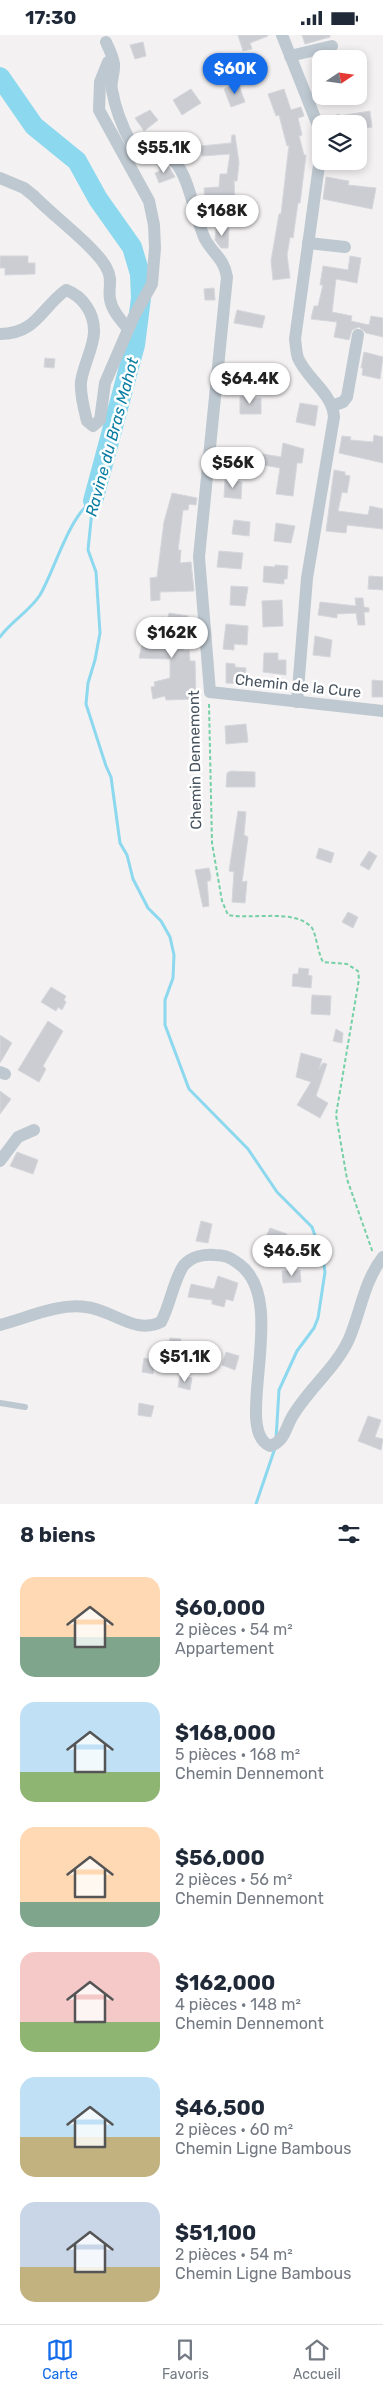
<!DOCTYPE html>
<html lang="fr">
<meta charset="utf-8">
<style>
body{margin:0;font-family:Rubik,sans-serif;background:#f2f2f3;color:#1f2937;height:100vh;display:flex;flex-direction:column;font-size:19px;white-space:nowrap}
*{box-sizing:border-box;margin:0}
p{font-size:16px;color:#747a83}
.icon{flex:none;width:28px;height:28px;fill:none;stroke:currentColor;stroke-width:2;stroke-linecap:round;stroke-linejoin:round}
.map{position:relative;height:1469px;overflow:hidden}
.panel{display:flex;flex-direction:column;background:#fff;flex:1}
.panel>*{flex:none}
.needle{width:32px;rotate:77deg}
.fabs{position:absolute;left:312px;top:15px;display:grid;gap:10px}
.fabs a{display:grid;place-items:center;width:55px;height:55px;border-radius:10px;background:#fff;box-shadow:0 2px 8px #0003;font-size:25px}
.price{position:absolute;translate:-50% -42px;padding:0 11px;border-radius:18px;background:#fff;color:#222;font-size:16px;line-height:32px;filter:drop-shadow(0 1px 2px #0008)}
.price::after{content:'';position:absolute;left:50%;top:30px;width:15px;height:11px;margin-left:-8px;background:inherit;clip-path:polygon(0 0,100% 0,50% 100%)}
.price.selected{background:#146cea;color:#fff}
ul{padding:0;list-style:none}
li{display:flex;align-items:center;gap:15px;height:125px;padding:0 20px}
li span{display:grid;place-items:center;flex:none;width:140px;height:100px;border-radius:15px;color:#555}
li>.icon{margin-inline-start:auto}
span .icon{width:60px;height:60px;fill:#fffc;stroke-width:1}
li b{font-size:21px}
h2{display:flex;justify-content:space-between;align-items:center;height:60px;padding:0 20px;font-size:21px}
.status{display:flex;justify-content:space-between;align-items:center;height:35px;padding:0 25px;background:#fff;direction:ltr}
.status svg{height:14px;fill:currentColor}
.dock{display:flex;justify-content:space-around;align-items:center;height:70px;border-top:1px solid #e0e1e3;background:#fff;font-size:14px;color:#747a83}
.dock a{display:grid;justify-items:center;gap:2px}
.dock .selected{color:#146cea}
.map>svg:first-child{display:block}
</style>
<div class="status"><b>17:30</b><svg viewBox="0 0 49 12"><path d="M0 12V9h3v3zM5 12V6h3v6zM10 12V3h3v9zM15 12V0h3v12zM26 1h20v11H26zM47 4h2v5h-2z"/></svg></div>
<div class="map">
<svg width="383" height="1469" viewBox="0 0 383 1469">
<rect width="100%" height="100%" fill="#f3f1f1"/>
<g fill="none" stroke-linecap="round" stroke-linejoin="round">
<g stroke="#8bd8ef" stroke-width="3">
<polyline points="93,466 88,515 96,537 100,598 95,625 88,648 86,669 106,731 111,742 120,808 127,820 133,844 148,873 161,886 170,902 174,920 173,943 165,965 165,990 189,1054 248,1114 277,1157 312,1192 323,1224 325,1237 318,1283 314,1293 297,1316 279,1355 276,1404"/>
<path d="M0,602C11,586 29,577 40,560C55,534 69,482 92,466"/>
<polyline points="256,1469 275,1413"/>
</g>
<polyline stroke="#8bd8ef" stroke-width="20" points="0,42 34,91 77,126 98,164 132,212 140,239 141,263 135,310 93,466"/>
</g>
<g fill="#cbcdd3" stroke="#d5d7dc">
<polygon points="238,0 268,0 268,1 250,8 252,14 243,16"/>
<polygon points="302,0 330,0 330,2 305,9"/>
<polygon points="143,7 146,21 135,24 130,10"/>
<polygon points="238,48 245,67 231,72 224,54"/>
<polygon points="191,54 201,68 182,80 173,65"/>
<polygon points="284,54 291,75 301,72 304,81 298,83 302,100 299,101 304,120 306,120 300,168 298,168 293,203 290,202 287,220 290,243 273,245 271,226 279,179 281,179 289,110 287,111 279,80 276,81 268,59"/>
<polygon points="150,75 158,85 144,96 135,83"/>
<polygon points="370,76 372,92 359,94 359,89 326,89 324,84 339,79 340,81"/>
<polygon points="232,100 235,100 239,128 237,146 234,146 236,187 224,187 224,168 205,169 204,153 219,152 220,139 227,139 230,119 202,121 201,111 231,108"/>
<polygon points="158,130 169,132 175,142 159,148 155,138 160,136"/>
<polygon points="326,142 349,146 348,150 376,153 372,174 323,164"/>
<polygon points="216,193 229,193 228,213 221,213 215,205"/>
<polygon points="0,221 28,221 28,228 35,228 35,239 5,240 5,233 0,233"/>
<polygon points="350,221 361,223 357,248 336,244 332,277 352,281 351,286 369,290 371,281 383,283 383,302 366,298 359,292 352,295 349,305 334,302 337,287 311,284 314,271 318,271 323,250 320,250 323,231 348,235"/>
<polygon points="214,253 215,265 205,265 204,254"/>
<polygon points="237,275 265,281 262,293 234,288"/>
<polygon points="364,317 383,322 380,344 362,340 363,333 361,333"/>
<polygon points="45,323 55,324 54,333 44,332"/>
<polygon points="254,361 254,363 261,363 261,379 240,379 240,362"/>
<polygon points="300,368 318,371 315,391 296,387"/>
<polygon points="374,400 383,402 383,428 339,418 342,401 351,402 350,405 373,407"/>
<polygon points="283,408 304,414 302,428 297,428 293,461 276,459 280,433 258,429 258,433 236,431 238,415 281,422"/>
<polygon points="334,435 345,437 345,440 350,441 347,458 342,457 338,476 368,480 370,471 383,474 383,494 347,490 346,498 326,496"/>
<polygon points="225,445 242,447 241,464 224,462"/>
<polygon points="172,458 197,463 196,470 189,469 188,475 183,475 178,515 181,515 180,528 191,527 194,556 160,557 160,565 151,566 150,543 157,542 164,487"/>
<polygon points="234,485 250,487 249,501 232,499"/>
<polygon points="276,488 295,491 291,508 274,506"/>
<polygon points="219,516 243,518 241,534 217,532"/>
<polygon points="275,530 288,531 287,544 284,544 284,549 263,547 264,531 275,532"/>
<polygon points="369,541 383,542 383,555 368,554"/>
<polygon points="231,551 248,552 245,571 230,570"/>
<polygon points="355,563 363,563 364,572 369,573 369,577 364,577 365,590 358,590 356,578 337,579 337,583 318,580 320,567 356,571"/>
<polygon points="282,565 283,591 263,592 262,566"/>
<polygon points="169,578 188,581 184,616 189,615 190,626 195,626 196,664 166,665 165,661 153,664 151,652 155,651 154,647 170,643 170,624 139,623 144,600 159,602 162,582 168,583"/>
<polygon points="226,589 248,591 247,610 234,609 234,615 223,614"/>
<polygon points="315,601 332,605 330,622 313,620"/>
<polygon points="264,618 278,618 278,625 286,625 286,640 263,637"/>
<polygon points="226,628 235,629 235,632 246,633 245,649 226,648"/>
<polygon points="372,645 383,646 383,662 372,662"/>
<polygon points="246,689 248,707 226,709 225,691"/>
<polygon points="231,736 255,737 255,752 226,752 227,738"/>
<polygon points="238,776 246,777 244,800 248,802 242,847 247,846 245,868 232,867 234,837 229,836"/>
<polygon points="319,813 334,818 331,828 316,823"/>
<polygon points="369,816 377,821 369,835 360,830"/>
<polygon points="209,833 211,842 210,846 207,846 209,871 203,872 195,835"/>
<polygon points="348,877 358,882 353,893 342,887"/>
<polygon points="299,933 309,934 308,940 312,941 311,953 292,951 293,939 298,939"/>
<polygon points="51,952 66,961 64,965 66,967 62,975 58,972 56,976 41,967"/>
<polygon points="312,960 331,961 330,980 311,979"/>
<polygon points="48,986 63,996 43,1031 46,1034 39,1047 18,1035"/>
<polygon points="336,994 343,998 342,1008 333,1006"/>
<polygon points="0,1000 12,1008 0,1028"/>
<polygon points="301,1018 322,1024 319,1034 323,1028 327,1029 316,1061 328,1068 320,1083 297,1070 311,1047 296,1042"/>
<polygon points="0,1056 11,1064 0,1079"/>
<polygon points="17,1117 38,1125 33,1139 10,1131"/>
<polygon points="201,1186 212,1189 208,1208 196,1206"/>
<polygon points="270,1193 287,1199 281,1214 264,1206"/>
<polygon points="300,1235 301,1247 283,1248 282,1236"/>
<polygon points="218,1241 238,1248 233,1266 226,1264 224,1272 212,1269 212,1265 188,1262 191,1249 214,1254"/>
<polygon points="170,1303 181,1304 180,1308 205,1313 204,1319 197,1318 195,1327 184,1325 187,1318 168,1316"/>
<polygon points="226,1317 239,1321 235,1335 222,1330"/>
<polygon points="144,1323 155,1325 153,1339 142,1337"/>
<polygon points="180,1341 192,1343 190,1355 178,1352"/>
<polygon points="139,1368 154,1371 151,1382 138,1380"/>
<polygon points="368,1381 381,1385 375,1402 383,1404 381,1415 358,1406"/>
</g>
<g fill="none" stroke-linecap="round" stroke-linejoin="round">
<path stroke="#75d0a6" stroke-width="2" stroke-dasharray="4 2.5" stroke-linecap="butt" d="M209,669L212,808L222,866L228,880C251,885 296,873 312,893C316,899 318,918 323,927L347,929L358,936L359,944L336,1080L347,1144L373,1218"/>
<polyline stroke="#bec8d0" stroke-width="6" points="0,1368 25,1372"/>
<g stroke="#bec8d0" stroke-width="12">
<path d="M282,0L319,93L321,116L295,304C296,310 296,317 298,323C307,344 333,359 334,382L307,543L297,667"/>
<path d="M106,7C109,14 113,21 114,29C115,38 110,46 112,55C115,72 123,93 131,108C144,131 164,117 174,126C189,140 195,184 205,204C213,219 224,223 227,242L199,522L210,657L383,676"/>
<polyline points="290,21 332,11"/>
<path d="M0,143L24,153L34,161C52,180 98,214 107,234C113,245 108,254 110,264C112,276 121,285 128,294"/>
<polyline points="308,208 345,212"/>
<path d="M0,299C36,299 41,273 66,255C83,261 95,279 94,298C93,314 83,331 81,347C80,360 84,374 87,386L93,391L100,385L105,348L134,281L152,249L155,213L154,190L149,166L99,75L100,47L108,27"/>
<polyline points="332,371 343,367 347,362 358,300"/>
<polyline points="0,1037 5,1039"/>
<polyline points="0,1126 18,1102 34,1095"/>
<path d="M0,1290C27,1283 58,1268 86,1272C113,1275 135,1300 161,1287C170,1271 174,1243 184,1230C192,1221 205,1219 215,1220C226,1220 231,1223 239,1229C291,1266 231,1395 270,1411C285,1406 285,1394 292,1382C308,1354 336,1333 349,1304C361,1276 364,1246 383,1222"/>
</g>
</g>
<g text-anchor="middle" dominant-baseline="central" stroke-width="5" stroke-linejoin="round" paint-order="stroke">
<g font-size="15" fill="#48545f" stroke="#fff">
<text transform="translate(298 651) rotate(6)">Chemin de la Cure</text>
<text transform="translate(195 725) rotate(-91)">Chemin Dennemont</text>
</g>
<g font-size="16" font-style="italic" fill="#097ea2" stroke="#fff">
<text transform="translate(112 402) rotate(-75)">Ravine du Bras Mahot</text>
</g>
</g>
</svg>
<div class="fabs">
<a><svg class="needle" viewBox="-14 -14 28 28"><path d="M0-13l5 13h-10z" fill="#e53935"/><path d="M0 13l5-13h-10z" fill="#747a83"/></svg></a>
<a><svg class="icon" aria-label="layers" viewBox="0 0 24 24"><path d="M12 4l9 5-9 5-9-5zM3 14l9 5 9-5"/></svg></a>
</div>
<b class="price selected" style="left:235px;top:60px">$60K</b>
<b class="price" style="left:164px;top:139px">$55.1K</b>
<b class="price" style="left:222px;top:202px">$168K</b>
<b class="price" style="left:250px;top:370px">$64.4K</b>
<b class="price" style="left:233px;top:454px">$56K</b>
<b class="price" style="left:172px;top:624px">$162K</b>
<b class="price" style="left:292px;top:1242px">$46.5K</b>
<b class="price" style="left:185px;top:1348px">$51.1K</b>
</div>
<section class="panel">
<h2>8 biens<svg class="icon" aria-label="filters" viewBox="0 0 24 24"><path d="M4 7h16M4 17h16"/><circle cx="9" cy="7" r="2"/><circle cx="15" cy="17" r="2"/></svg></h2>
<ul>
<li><span style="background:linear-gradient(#ffd9b3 60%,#7fa58c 0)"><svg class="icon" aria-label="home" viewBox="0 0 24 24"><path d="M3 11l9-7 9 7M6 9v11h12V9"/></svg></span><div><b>$60,000</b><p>2 pièces · 54 m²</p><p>Appartement</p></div></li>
<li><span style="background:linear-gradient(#bfe0f5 70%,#8fb573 0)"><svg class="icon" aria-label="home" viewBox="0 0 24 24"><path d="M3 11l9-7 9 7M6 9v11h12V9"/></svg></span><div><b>$168,000</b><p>5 pièces · 168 m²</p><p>Chemin Dennemont</p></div></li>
<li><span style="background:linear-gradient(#ffd9b3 75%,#7fa58c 0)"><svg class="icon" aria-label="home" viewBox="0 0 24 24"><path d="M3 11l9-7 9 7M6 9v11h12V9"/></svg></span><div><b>$56,000</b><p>2 pièces · 56 m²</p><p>Chemin Dennemont</p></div></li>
<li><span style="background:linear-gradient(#f6c9c9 70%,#8fb573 0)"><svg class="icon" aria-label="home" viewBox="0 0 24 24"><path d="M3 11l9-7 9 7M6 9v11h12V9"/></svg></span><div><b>$162,000</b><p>4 pièces · 148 m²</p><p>Chemin Dennemont</p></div></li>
<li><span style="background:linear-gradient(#bfe0f5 60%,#c2b280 0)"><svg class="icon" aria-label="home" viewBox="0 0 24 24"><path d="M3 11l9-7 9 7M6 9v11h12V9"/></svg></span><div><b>$46,500</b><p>2 pièces · 60 m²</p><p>Chemin Ligne Bambous</p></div></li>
<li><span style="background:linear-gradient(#c9d6e8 65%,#c2b280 0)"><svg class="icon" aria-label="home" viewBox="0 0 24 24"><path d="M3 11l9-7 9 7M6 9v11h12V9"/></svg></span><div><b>$51,100</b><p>2 pièces · 54 m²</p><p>Chemin Ligne Bambous</p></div></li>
</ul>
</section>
<nav class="dock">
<a class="selected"><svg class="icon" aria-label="map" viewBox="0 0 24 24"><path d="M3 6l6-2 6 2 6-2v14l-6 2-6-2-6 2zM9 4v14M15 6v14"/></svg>Carte</a>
<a><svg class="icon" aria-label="saved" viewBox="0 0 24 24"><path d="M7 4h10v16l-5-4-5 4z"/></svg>Favoris</a>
<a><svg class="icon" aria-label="home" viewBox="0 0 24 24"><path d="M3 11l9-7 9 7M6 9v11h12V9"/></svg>Accueil</a>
</nav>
